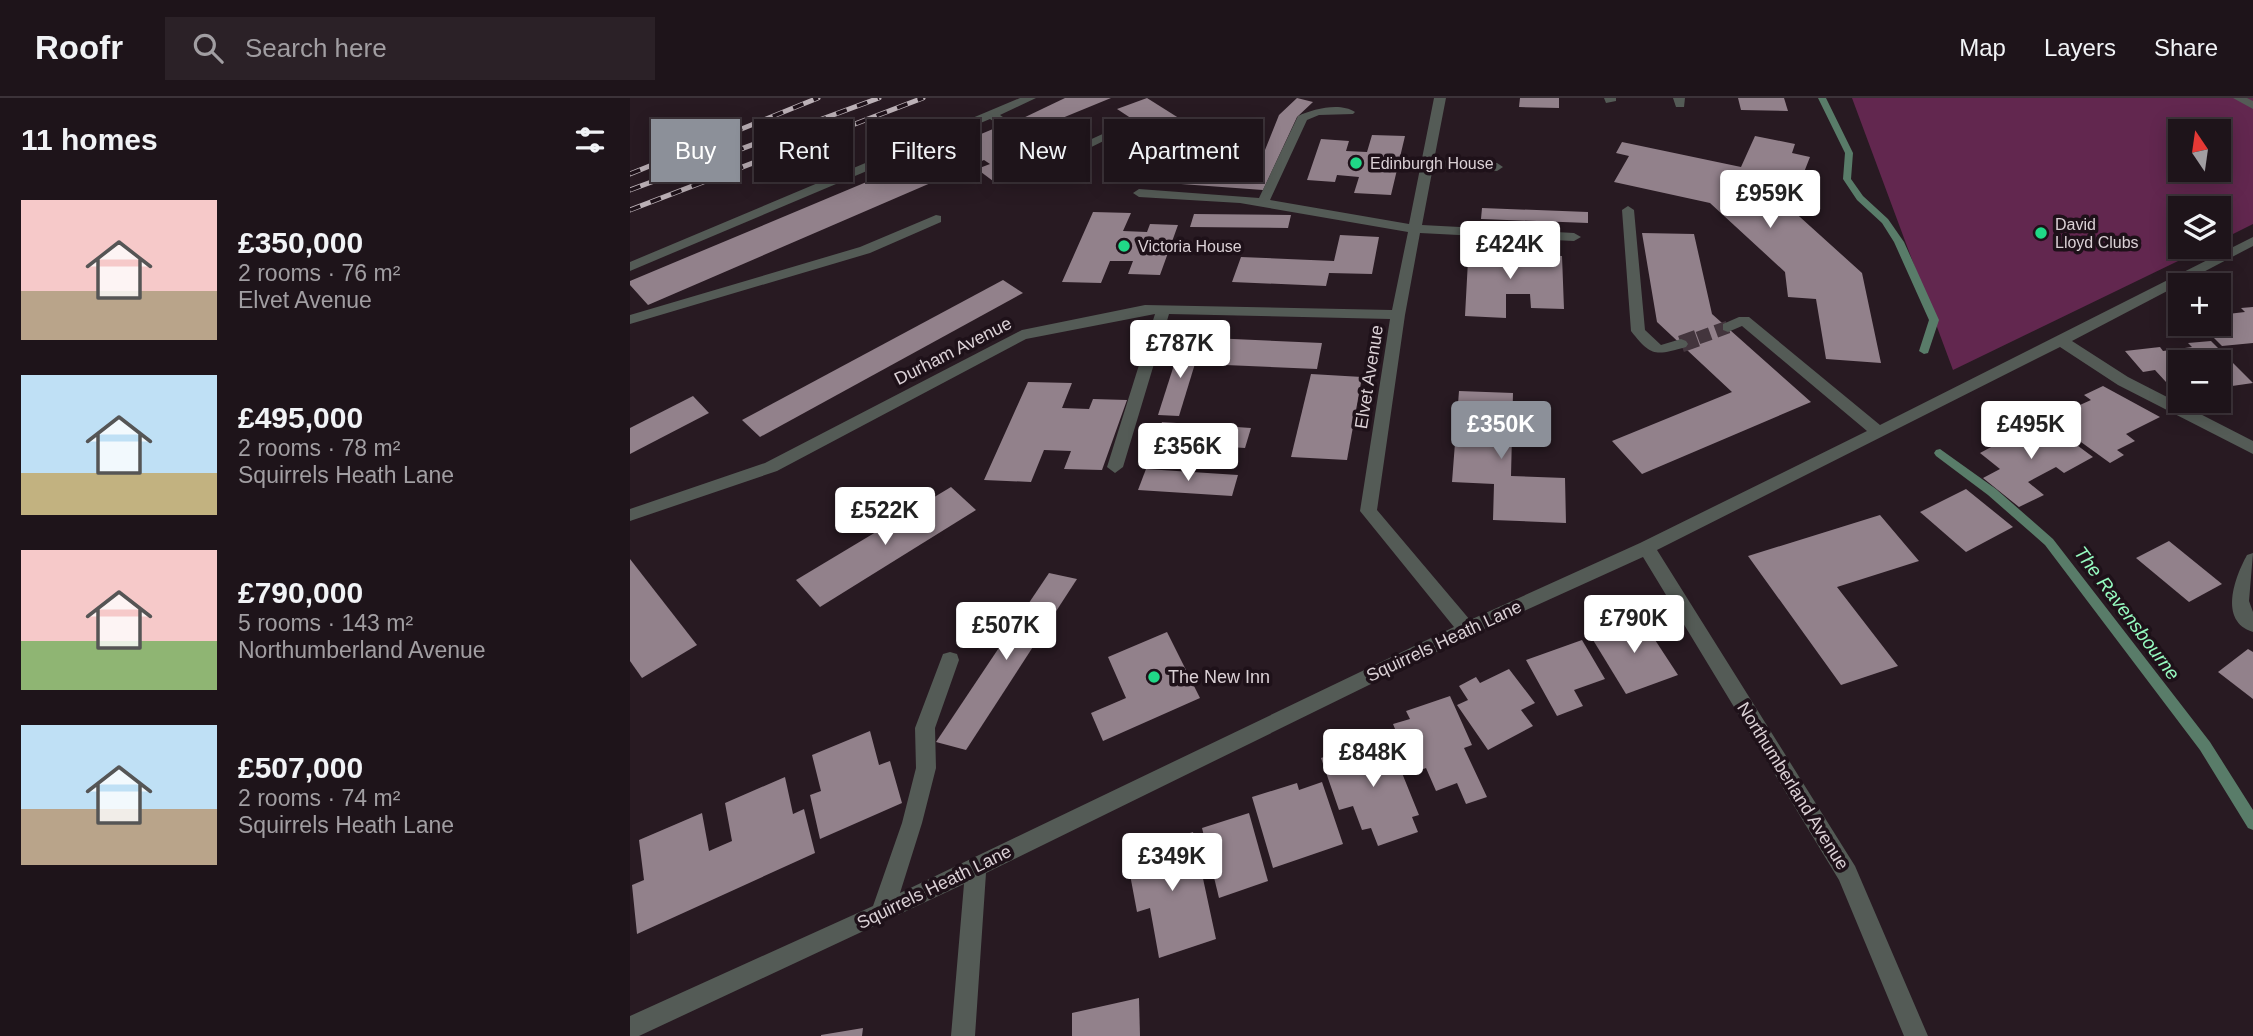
<!DOCTYPE html>
<meta charset="utf-8">
<style>
body{margin:0;font-family:Arial,sans-serif;background:#2b2127;color:#f1f3f6;height:100vh;display:flex;flex-direction:column;font-size:26px;white-space:nowrap}
*{box-sizing:border-box;margin:0}
p{font-size:23px;color:#a19ea2}
.icon{flex:none;width:38px;height:38px;fill:none;stroke:currentColor;stroke-width:2;stroke-linecap:round;stroke-linejoin:round}
.map{position:relative;flex:1;overflow:hidden}
.panel{display:flex;flex-direction:column;background:#1e141a;width:630px}
.panel>*{flex:none}
.banner{position:absolute;left:21px;top:21px;width:665px;height:63px;display:flex;gap:14px}
.needle{width:46px;rotate:347deg}
.buttons{position:absolute;left:1538px;top:21px;display:grid;gap:14px}
.buttons a{display:grid;place-items:center;width:63px;height:63px;border-radius:0px;background:#1e141a;box-shadow:0 4px 18px #0003,0 0 0 2px #3c3339;font-size:35px}
.price{position:absolute;translate:-50% -60px;padding:0 16px;border-radius:7px;background:#fff;color:#222;font-size:23px;line-height:46px;filter:drop-shadow(0 2px 4px #0008)}
.price::after{content:'';position:absolute;left:50%;top:42px;width:21px;height:16px;margin-left:-10px;background:inherit;clip-path:polygon(0 0,100% 0,50% 100%)}
.price.selected{background:#8c9099;color:#fff}
ul{padding:0;list-style:none}
li{display:flex;align-items:center;gap:21px;height:175px;padding:0 21px}
li span{display:grid;place-items:center;flex:none;width:196px;height:140px;border-radius:0px;color:#555}
li>.icon{margin-inline-start:auto}
span .icon{width:84px;height:84px;fill:#fffc;stroke-width:1}
li b{font-size:30px}
h2{display:flex;justify-content:space-between;align-items:center;height:84px;padding:0 21px;font-size:30px}
.pill{padding:0 24px;border-radius:0px;background:#1e141a;box-shadow:0 4px 18px #0003,0 0 0 2px #3c3339;font-size:24px;line-height:63px}
.pill.selected{background:#8c9099;color:#fff}
header{display:flex;align-items:center;gap:42px;box-sizing:border-box;height:98px;padding:0 35px;background:#1e141a;border-bottom:2px solid #3c3339}
header strong{font-size:33px}
nav{display:flex;gap:38px;margin-inline-start:auto;font-size:24px}
.search{width:490px;height:63px;background:#2b2127;display:flex;align-items:center;gap:18px;box-sizing:border-box;padding:0 24px;border-radius:0px;color:#a19ea2;font-size:26px}
main{display:flex;flex:1;min-height:0}
.map>svg:first-child{display:block}
</style>
<header>
<strong>Roofr</strong>
<div class="search"><svg class="icon" aria-label="search" viewBox="0 0 24 24"><circle cx="10" cy="10" r="6"/><path d="M15 15l6 6"/></svg>Search here</div>
<nav><a>Map</a><a>Layers</a><a>Share</a></nav>
</header>
<main>
<section class="panel">
<h2>11 homes<svg class="icon" aria-label="filters" viewBox="0 0 24 24"><path d="M4 7h16M4 17h16"/><circle cx="9" cy="7" r="2"/><circle cx="15" cy="17" r="2"/></svg></h2>
<ul>
<li><span style="background:linear-gradient(#f6c9c9 65%,#b9a48a 0)"><svg class="icon" aria-label="home" viewBox="0 0 24 24"><path d="M3 11l9-7 9 7M6 9v11h12V9"/></svg></span><div><b>£350,000</b><p>2 rooms · 76 m²</p><p>Elvet Avenue</p></div></li>
<li><span style="background:linear-gradient(#bfe0f5 70%,#c2b280 0)"><svg class="icon" aria-label="home" viewBox="0 0 24 24"><path d="M3 11l9-7 9 7M6 9v11h12V9"/></svg></span><div><b>£495,000</b><p>2 rooms · 78 m²</p><p>Squirrels Heath Lane</p></div></li>
<li><span style="background:linear-gradient(#f6c9c9 65%,#8fb573 0)"><svg class="icon" aria-label="home" viewBox="0 0 24 24"><path d="M3 11l9-7 9 7M6 9v11h12V9"/></svg></span><div><b>£790,000</b><p>5 rooms · 143 m²</p><p>Northumberland Avenue</p></div></li>
<li><span style="background:linear-gradient(#bfe0f5 60%,#b9a48a 0)"><svg class="icon" aria-label="home" viewBox="0 0 24 24"><path d="M3 11l9-7 9 7M6 9v11h12V9"/></svg></span><div><b>£507,000</b><p>2 rooms · 74 m²</p><p>Squirrels Heath Lane</p></div></li>
</ul>
</section>
<div class="map">
<svg width="1623" height="938" viewBox="0 0 1623 938">
<rect width="100%" height="100%" fill="#281a22"/>
<path fill="#62274f" fill-rule="evenodd" d="M1222,0H1623V126L1589,143V110H1550V149H1577L1323,272ZM1550,33H1589V72H1550Z"/>
<g fill="none" stroke-linecap="round" stroke-linejoin="round">
<g fill="#597c69" fill-rule="evenodd">
<polygon points="1188,0 1196,0 1223,55 1221,81 1233,98 1258,121 1274,144 1309,222 1298,255 1294,256 1289,253 1299,222 1264,144 1252,125 1227,102 1213,81 1215,55"/>
<polygon points="1310,351 1366,391 1423,441 1580,644 1623,712 1623,732 1618,730 1570,652 1415,447 1358,397 1306,358 1304,355 1306,352"/>
</g>
</g>
<g fill="#92818b">
<polygon points="435,0 481,0 403,32 389,22"/>
<polygon points="517,0 563,29 534,42 487,11"/>
<polygon points="667,0 683,4 667,19 633,92 551,86 559,74 625,77 649,17"/>
<polygon points="890,0 929,0 929,10 889,9"/>
<polygon points="1108,0 1154,0 1158,13 1111,12"/>
<polygon points="363,31 385,46 372,51 396,68 363,83 347,71 360,66 354,62 18,207 0,187 0,183"/>
<polygon points="742,37 775,38 761,97 724,95 729,79 707,77 705,84 677,82 691,41 719,43 716,53 737,54"/>
<polygon points="1125,38 1165,46 1162,55 1180,59 1160,110 1232,175 1251,265 1196,261 1186,201 1158,199 1155,174 1080,105 984,84 999,58 986,55 992,44 1111,69"/>
<polygon points="852,110 958,114 958,125 851,121"/>
<polygon points="463,114 501,115 493,133 517,134 520,126 548,127 530,177 498,176 503,163 480,163 471,185 432,184"/>
<polygon points="564,116 661,117 658,130 560,129"/>
<polygon points="1012,135 1064,136 1082,216 1181,304 1012,376 982,343 1102,294 1027,224"/>
<polygon points="710,137 749,139 742,176 699,175 696,188 602,184 611,159 704,163"/>
<polygon points="839,144 878,145 878,164 902,165 902,157 932,158 934,211 901,210 900,196 876,196 876,220 835,218"/>
<polygon points="373,182 393,195 130,339 112,322"/>
<polygon points="1623,209 1623,245 1592,248 1570,226 1589,226 1589,217 1615,214 1611,210"/>
<polygon points="581,240 692,245 687,271 572,266"/>
<polygon points="1581,243 1623,285 1595,289 1589,286 1589,264 1550,264 1550,283 1536,284 1525,272 1513,274 1495,253 1530,249 1533,253 1562,249 1558,245"/>
<polygon points="551,245 571,246 549,318 528,317"/>
<polygon points="681,276 732,279 717,362 661,359"/>
<polygon points="398,284 442,285 432,310 459,311 463,301 497,302 472,372 434,371 441,353 414,352 401,384 354,382"/>
<polygon points="1473,288 1530,319 1496,336 1505,343 1487,352 1494,357 1480,365 1415,318 1437,308 1441,311 1461,302 1454,297"/>
<polygon points="829,293 883,295 881,378 935,380 936,425 863,422 864,386 822,384"/>
<polygon points="63,298 79,315 0,356 0,330"/>
<polygon points="1413,322 1463,359 1434,375 1426,369 1398,384 1414,397 1389,409 1353,380 1370,371 1350,355 1376,341 1379,344 1394,337 1389,334"/>
<polygon points="532,324 621,330 615,350 525,344"/>
<polygon points="516,371 608,377 602,398 508,392"/>
<polygon points="321,389 346,412 190,509 166,482"/>
<polygon points="1336,391 1383,429 1336,454 1290,414"/>
<polygon points="1250,417 1289,463 1207,489 1268,568 1211,587 1118,458"/>
<polygon points="1539,443 1592,486 1559,504 1506,460"/>
<polygon points="0,461 67,547 12,580 0,563"/>
<polygon points="419,475 447,481 336,652 306,644"/>
<polygon points="1010,519 1048,577 996,596 960,537"/>
<polygon points="537,534 570,600 473,643 461,615 496,600 478,559"/>
<polygon points="952,542 975,581 944,592 953,608 927,618 896,562"/>
<polygon points="1618,551 1623,554 1623,601 1588,574"/>
<polygon points="879,571 905,605 891,612 903,628 858,652 827,607 838,602 829,588 846,579 850,585"/>
<polygon points="820,598 842,647 834,650 857,699 836,706 827,685 806,693 796,670 783,675 763,626 780,621 776,613"/>
<polygon points="240,633 249,667 260,663 272,705 190,741 180,697 191,693 182,657"/>
<polygon points="757,638 789,717 782,719 788,734 748,748 741,730 732,732 723,708 709,712 691,660"/>
<polygon points="155,679 163,716 174,711 185,755 7,836 2,787 14,782 9,742 72,715 79,753 102,743 95,705"/>
<polygon points="692,684 713,746 643,770 622,699 667,685 669,692"/>
<polygon points="619,715 638,783 589,800 572,730"/>
<polygon points="563,734 586,841 529,860 520,810 507,814 496,755"/>
<polygon points="509,900 510,938 442,938 442,915"/>
<polygon points="233,930 232,938 191,938 191,937"/>
</g>
<g fill="none" stroke-linecap="round" stroke-linejoin="round">
<polyline stroke="#43353d" stroke-width="13" stroke-dasharray="13 6" stroke-linecap="butt" points="1068,240 1098,229"/>
<polyline stroke="#43353d" stroke-width="17" stroke-dasharray="17 8" stroke-linecap="butt" points="1051,246 1073,238"/>
<g fill="#545b56" fill-rule="evenodd">
<polygon points="390,0 406,0 370,17 424,54 433,54 488,29 498,31 439,60 422,62 360,21 0,173 0,164"/>
<path d="M804,0H816L804,62L867,65L873,69L867,73L803,69L792,127L944,135L951,139L944,143L790,135L775,217L747,412L840,522L1010,445L1237,333L1112,228L1098,234L1093,232V226L1109,219H1119L1250,327L1623,139V148L1442,243L1498,279L1623,343V356L1488,287L1430,249L1027,452L1225,768L1298,938H1274L1209,782L1013,459L843,536L356,775L345,938H321L334,786L9,938H0V918L243,808L272,725L286,670L285,630L313,556L320,554L327,556L329,562L305,630L306,670L292,725L270,795L824,529L730,413L760,221L539,216L493,369L485,375L477,369L525,216L396,241L147,373L0,423V411L135,365L392,232L515,207L762,212L778,134L610,105L509,99L503,95L509,91L629,100L668,18C683,11 710,4 725,14L723,16L689,17L677,22L640,102L779,126Z"/>
<polygon points="974,0 986,0 986,3 976,5"/>
<polygon points="1043,0 1055,0 1054,9 1046,9"/>
<polygon points="1603,0 1617,0 1623,3 1623,11"/>
<path d="M998,108L1004,112L1015,232L1031,247L1051,241L1056,243L1058,246L1056,249C1026,257 1022,260 1001,233L992,112Z"/>
<polygon points="306,117 311,118 311,124 240,155 0,226 0,217 230,149"/>
<path d="M1623,455L1619,503L1623,514V534C1588,523 1605,479 1617,457Z"/>
</g>
<g stroke="#bcb1b7" stroke-width="5">
<g id="rail">
<polyline points="0,76 188,0"/>
<polyline points="0,92 249,0"/>
<polyline points="0,112 293,0"/>
</g>
</g>
<use href="#rail" stroke="#1e1119" stroke-width="3.5" stroke-dasharray="11" stroke-linecap="butt"/>
</g>
<g fill="#20d887" stroke="#1e1119" stroke-width="2.5">
<circle cx="726" cy="65" r="7"/>
<circle cx="1411" cy="135" r="7"/>
<circle cx="494" cy="148" r="7"/>
<circle cx="524" cy="579" r="7"/>
</g>
<g text-anchor="middle" dominant-baseline="central" stroke-width="7" stroke-linejoin="round" paint-order="stroke">
<g font-size="16" fill="#dbd1d6" stroke="#1e1119" text-anchor="start">
<text x="740" y="65">Edinburgh House</text>
<text x="1425" y="126">David<tspan x="1425" dy="18">Lloyd Clubs</tspan></text>
<text x="508" y="148">Victoria House</text>
</g>
<g font-size="18" fill="#dbd1d6" stroke="#1e1119">
<text transform="translate(323 253) rotate(-27)">Durham Avenue</text>
<text transform="translate(739 279) rotate(-81)">Elvet Avenue</text>
<text transform="translate(814 543) rotate(-25)">Squirrels Heath Lane</text>
<text transform="translate(1163 688) rotate(58)">Northumberland Avenue</text>
<text transform="translate(304 789) rotate(-26)">Squirrels Heath Lane</text>
</g>
<g font-size="18" fill="#dbd1d6" stroke="#1e1119" text-anchor="start">
<text x="538" y="579">The New Inn</text>
</g>
<g font-size="19" font-style="italic" fill="#96fbc0" stroke="#1e1119">
<text transform="translate(1497 515) rotate(53)">The Ravensbourne</text>
</g>
</g>
</svg>
<div class="buttons">
<a><svg class="needle" viewBox="-14 -14 28 28"><path d="M0-13l5 13h-10z" fill="#e53935"/><path d="M0 13l5-13h-10z" fill="#a19ea2"/></svg></a>
<a><svg class="icon" aria-label="layers" viewBox="0 0 24 24"><path d="M12 4l9 5-9 5-9-5zM3 14l9 5 9-5"/></svg></a>
<a>+</a>
<a>−</a>
</div>
<b class="price" style="left:1140px;top:132px">£959K</b>
<b class="price" style="left:880px;top:183px">£424K</b>
<b class="price" style="left:550px;top:282px">£787K</b>
<b class="price selected" style="left:871px;top:363px">£350K</b>
<b class="price" style="left:1401px;top:363px">£495K</b>
<b class="price" style="left:558px;top:385px">£356K</b>
<b class="price" style="left:255px;top:449px">£522K</b>
<b class="price" style="left:1004px;top:557px">£790K</b>
<b class="price" style="left:376px;top:564px">£507K</b>
<b class="price" style="left:743px;top:691px">£848K</b>
<b class="price" style="left:542px;top:795px">£349K</b>
<div class="banner">
<a class="pill selected">Buy</a>
<a class="pill">Rent</a>
<a class="pill">Filters</a>
<a class="pill">New</a>
<a class="pill">Apartment</a>
</div>
</div>
</main>
